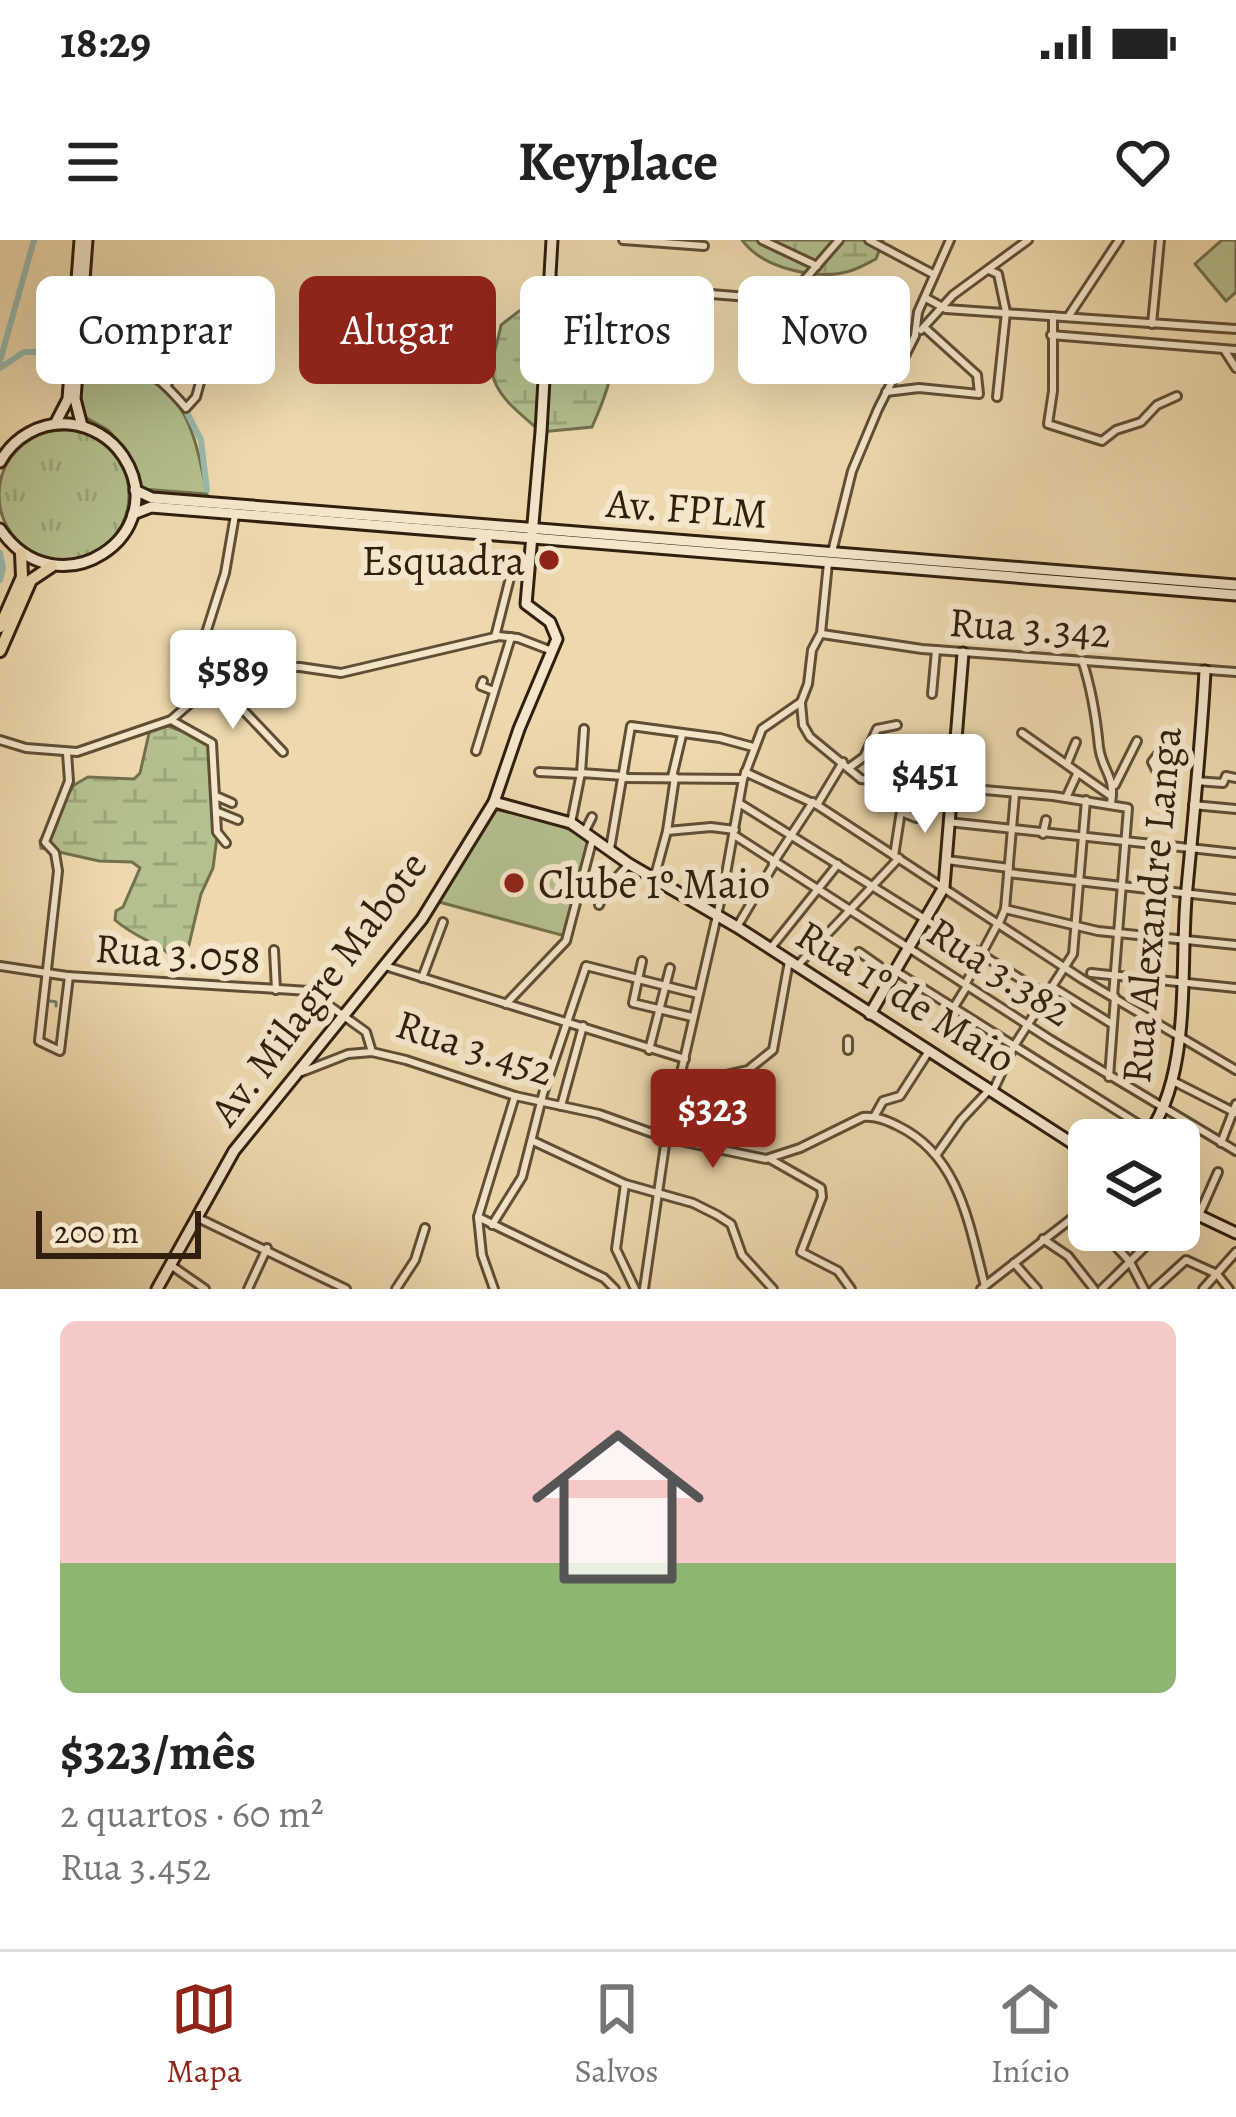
<!DOCTYPE html>
<html lang="pt">
<meta charset="utf-8">
<style>
body{margin:0;font-family:Alegreya,serif;background:#f2f2f2;color:#222;height:100vh;display:flex;flex-direction:column;font-size:45px;white-space:nowrap}
*{box-sizing:border-box;margin:0}
p{font-size:39px;color:#767676}
.icon{flex:none;width:66px;height:66px;fill:none;stroke:currentColor;stroke-width:2;stroke-linecap:round;stroke-linejoin:round}
.map{position:relative;height:1049px;overflow:hidden}
.sheet{display:flex;flex-direction:column;background:#fff;flex:1}
.sheet>*{flex:none}
.guide{position:absolute;left:36px;top:36px;width:1164px;height:108px;display:flex;gap:24px}
.buttons{position:absolute;left:1068px;top:879px;display:grid;gap:24px}
.buttons a{display:grid;place-items:center;width:132px;height:132px;border-radius:18px;background:#fff;box-shadow:0 12px 48px #0002;font-size:60px}
.scale{position:absolute;left:36px;bottom:30px;width:165px;box-sizing:border-box;padding-left:12px;border:6px solid #311f0d;border-top:0;font-size:33px;line-height:42px;white-space:nowrap;color:#311f0d;-webkit-text-stroke:9px #f3e6ca;paint-order:stroke}
.price{position:absolute;translate:-50% -102px;padding:0 27px;border-radius:12px;background:#fff;color:#222;font-size:39px;line-height:78px;filter:drop-shadow(0 3px 6px #0008)}
.price::after{content:'';position:absolute;left:50%;top:72px;width:36px;height:27px;margin-left:-18px;background:inherit;clip-path:polygon(0 0,100% 0,50% 100%)}
.price.current{background:#8f2418;color:#fff}
ul{padding:0;list-style:none}
li{display:grid;align-content:center;gap:24px;height:636px;padding:0 60px}
li+li{border-top:3px solid #e0e0e0}
li span{display:grid;place-items:center;height:372px;border-radius:18px;color:#555}
li>.icon{margin-inline-start:auto}
span .icon{width:216px;height:216px;fill:#fffc;stroke-width:1}
li b{font-size:51px}
.tag{padding:0 42px;border-radius:18px;background:#fff;box-shadow:0 12px 48px #0002;font-size:42px;line-height:108px}
.tag.current{background:#8f2418;color:#fff}
.status{display:flex;justify-content:space-between;align-items:center;height:84px;padding:0 60px;background:#fff;direction:ltr}
.status svg{height:33px;fill:currentColor}
header{display:flex;justify-content:space-between;align-items:center;height:156px;padding:0 60px;background:#fff;font-size:54px;font-weight:600}
.tab-bar{display:flex;justify-content:space-around;align-items:center;height:168px;border-top:3px solid #e0e0e0;background:#fff;font-size:33px;color:#767676}
.tab-bar a{display:grid;justify-items:center;gap:6px}
.tab-bar .current{color:#8f2418}
.map>svg:first-child{display:block}
</style>
<div class="status"><b>18:29</b><svg viewBox="0 0 49 12"><path d="M0 12V9h3v3zM5 12V6h3v6zM10 12V3h3v9zM15 12V0h3v12zM26 1h20v11H26zM47 4h2v5h-2z"/></svg></div>
<header><svg class="icon" aria-label="menu" viewBox="0 0 24 24"><path d="M4 6h16M4 12h16M4 18h16"/></svg>Keyplace<svg class="icon" aria-label="heart" viewBox="0 0 24 24"><path d="M12 20l-8-8c-3-5 5-10 8-4 3-6 11-1 8 4z"/></svg></header>
<div class="map">
<svg width="1236" height="1049" viewBox="0 0 1236 1049">
<defs>
<pattern id="grass-tufts" width="24" height="20" patternUnits="userSpaceOnUse" patternTransform="scale(3)"><rect width="24" height="20" fill="#b4c08d"/><path d="M3 7l-1-3M5 7V3M7 7l1-3M15 17l-1-3M17 17v-4M19 17l1-3" fill="none" stroke="#9ba578"/></pattern>
<pattern id="wetland-marsh" width="20" height="14" patternUnits="userSpaceOnUse" patternTransform="scale(3)"><rect width="20" height="14" fill="#b4c08d"/><path d="M1 5h8M5 5V1M11 12h8M15 12V8" fill="none" stroke="#9ba578"/></pattern>
</defs>
<rect width="100%" height="100%" fill="#edd9ad"/>
<filter id="stains"><feTurbulence type="fractalNoise" baseFrequency=".00167" numOctaves="4"/><feColorMatrix values="0 0 0 0 .2 0 0 0 0 .09 0 0 0 0 .02 0 0 0 .5 -.17"/></filter>
<radialGradient id="worn" r=".72"><stop offset=".6" stop-color="#630" stop-opacity="0"/><stop offset="1" stop-color="#630" stop-opacity=".3"/></radialGradient>
<circle fill="url(#grass-tufts)" stroke="#72704d" stroke-width="3" cx="64" cy="255" r="65"/>
<g fill="url(#wetland-marsh)" stroke="#72704d" stroke-width="3">
<path d="M742,0H883L876,19C868,23 858,29 850,31C817,41 762,28 742,0Z"/>
<path d="M545,64C625,88 623,117 592,187L541,192C524,176 496,158 492,132C491,119 499,98 501,85L519,71Z"/>
<path d="M168,486L209,501L220,573L217,597L213,628L201,654L183,730C164,701 141,703 115,680L116,671L123,667L140,628L132,622L99,621L41,608L40,601L74,545L88,537L134,539L140,533L150,489Z"/>
</g>
<g fill="#b4c08d" stroke="#72704d" stroke-width="3">
<polygon points="1222,0 1236,0 1236,52 1226,61 1195,24"/>
<path d="M84,114C178,142 189,161 207,254L142,249L126,210L108,190L83,176L78,163Z"/>
<polygon points="494,569 553,581 587,599 590,603 565,696 439,662"/>
</g>
<g fill="none" stroke-linecap="round" stroke-linejoin="round">
<g stroke="#6f7c6d" stroke-width="3">
<polyline points="0,312 3,328 0,340"/>
<polyline points="45,760 56,762 56,766"/>
</g>
<g stroke="#99baad" stroke-width="6">
<polyline points="91,114 145,131"/>
<polyline points="0,121 34,0"/>
<polyline points="0,128 24,112 64,112"/>
<polyline points="185,169 201,200 207,250"/>
<polyline points="0,313 3,328 0,340"/>
</g>
<g stroke="#604e35" stroke-width="12">
<g id="street">
<polyline points="623,0 704,6"/>
<polyline points="762,0 817,26"/>
<polyline points="869,0 933,34"/>
<polyline points="989,30 998,34 1006,72 997,157"/>
<polyline points="549,41 787,60 839,0"/>
<polyline points="926,58 946,69 1236,89"/>
<polyline points="1053,76 1053,151 1048,184 1102,201 1116,190 1141,182 1157,165 1177,156"/>
<polyline points="1068,77 1119,0"/>
<polyline points="1152,84 1160,0"/>
<polyline points="185,90 202,94"/>
<polyline points="921,90 953,55 1028,0"/>
<polyline points="1051,95 1236,110"/>
<path d="M79,110C128,112 155,131 186,168L196,157L210,106"/>
<polyline points="1225,111 1236,128"/>
<path d="M167,145C177,122 191,86 183,67"/>
<polyline points="886,152 919,148 979,154 977,135 924,87"/>
<polyline points="235,275 225,333 199,415 207,432 283,512"/>
<polyline points="832,312 852,231 878,169 915,96 918,72 950,0"/>
<polyline points="822,394 922,409 1236,432"/>
<polyline points="495,397 514,322"/>
<path d="M1082,420C1092,450 1096,476 1099,507C1102,531 1116,536 1111,563"/>
<polyline points="483,441 481,446 494,451"/>
<polyline points="932,454 936,410"/>
<polyline points="801,463 803,485 810,497 861,539 1053,556 1128,568 1113,756"/>
<polyline points="171,480 212,503 217,592 226,603"/>
<polyline points="1022,493 1111,556"/>
<polyline points="0,500 26,508 77,512 171,480 217,440 244,427 300,427 341,433 499,396 518,398 552,411"/>
<polyline points="476,511 511,397"/>
<polyline points="67,513 69,541 45,602 55,613 58,631 39,801 60,811 69,736"/>
<polygon points="1158,514 1156,530 1152,522"/>
<polyline points="1067,524 1076,502"/>
<polyline points="850,527 864,517 877,489 897,485"/>
<polyline points="539,532 581,534"/>
<polyline points="745,532 817,565 1082,739 1236,830"/>
<polyline points="581,533 624,536"/>
<polyline points="672,537 682,495"/>
<polyline points="624,538 743,539"/>
<polyline points="1196,541 1223,543 1226,536 1236,538"/>
<polyline points="1115,545 1137,501"/>
<polyline points="216,556 232,563"/>
<polyline points="1066,558 1077,534"/>
<polyline points="739,563 1048,756"/>
<polyline points="817,565 843,522"/>
<polyline points="1193,565 1236,569"/>
<polyline points="218,572 238,580"/>
<polyline points="901,572 916,578"/>
<polyline points="948,582 1236,613"/>
<polyline points="571,583 581,533 584,489"/>
<polyline points="585,591 592,577"/>
<polyline points="667,591 711,587 735,590"/>
<polyline points="1043,594 1046,580"/>
<polyline points="734,595 1051,800 1236,911"/>
<polyline points="610,609 631,486 720,498 753,507"/>
<polyline points="894,616 905,545"/>
<polyline points="947,620 1009,628"/>
<polyline points="773,623 813,562"/>
<polyline points="1008,633 1236,659"/>
<polyline points="654,639 667,591 675,537"/>
<polyline points="599,665 605,650 629,624"/>
<polyline points="1005,669 1098,691 1236,705"/>
<polyline points="999,683 1005,669 1015,554"/>
<polyline points="737,687 774,624"/>
<polyline points="770,709 838,624"/>
<polyline points="274,710 276,750"/>
<polyline points="859,712 879,726"/>
<polyline points="642,721 633,763 692,777"/>
<polyline points="0,726 67,736 309,751 366,792 372,812"/>
<polyline points="385,726 685,819"/>
<polyline points="797,726 899,618"/>
<polyline points="897,732 1151,892"/>
<polyline points="1091,733 1236,748"/>
<polyline points="422,738 443,682"/>
<polyline points="966,743 998,683"/>
<polyline points="1054,748 1112,784"/>
<polyline points="506,764 566,701 593,598"/>
<polyline points="954,767 967,746"/>
<polyline points="649,810 670,728"/>
<polyline points="848,810 848,800"/>
<path d="M302,832L348,814L372,812L406,820L515,856L599,874L666,898L766,919L800,908L863,877C876,876 886,880 898,886C960,916 969,985 985,1046"/>
<polyline points="1109,837 1115,757"/>
<polyline points="681,840 698,841 748,830 773,810 789,721"/>
<polyline points="1171,840 1236,873"/>
<polyline points="993,851 1014,806 1073,714 1086,560"/>
<polyline points="561,866 583,786"/>
<polyline points="874,877 883,861 900,856 929,811"/>
<polyline points="533,901 625,944 693,963 717,975 731,984 742,1015 773,1049"/>
<polyline points="1221,903 1236,864"/>
<polyline points="937,914 961,880 990,849"/>
<polyline points="770,919 821,948 822,957 801,1012 838,1031 851,1049"/>
<polyline points="625,944 616,1009 635,1049"/>
<polyline points="1199,975 1218,932"/>
<polyline points="478,977 604,1038 615,1049"/>
<polyline points="198,978 346,1049"/>
<polyline points="492,985 522,937 543,854 586,726 698,754"/>
<polyline points="1101,990 1130,1022 1144,1049"/>
<polyline points="1043,999 1068,1016 1094,1049"/>
<polyline points="1014,1023 1037,1049"/>
<polyline points="172,1026 205,1049"/>
<polyline points="248,1049 267,1008"/>
<polyline points="396,1049 415,1020 425,988"/>
<polyline points="494,1049 482,1015 478,977 515,856"/>
<polyline points="644,1049 666,898 724,645 743,539 762,489 801,462 808,444 812,410 821,393 828,323"/>
<polyline points="981,1049 1089,965"/>
<polyline points="1102,1049 1162,990"/>
<polyline points="1154,1049 1186,1020 1217,1034 1229,1049"/>
<polyline points="1203,1049 1236,1012"/>
</g>
</g>
<g stroke="#311f0d" stroke-width="15">
<g id="secondary">
<polyline points="55,184 68,159 80,0"/>
<polyline points="82,186 75,159 87,0"/>
<path d="M0,222C14,197 40,182 69,184C91,186 111,198 123,216C175,294 58,374 0,289"/>
<polyline points="135,250 152,258 1236,345"/>
<polyline points="133,274 151,267 1236,355"/>
<polyline points="494,562 571,583 629,624 737,687 1089,914"/>
<polyline points="870,774 944,647 963,413"/>
<path d="M1144,900C1192,841 1180,732 1186,659C1193,583 1201,507 1205,431"/>
<polyline points="1179,966 1236,993"/>
<polyline points="157,1049 234,911 422,679 494,562 519,489 557,399 550,382 526,364 541,192 552,0"/>
</g>
</g>
<g stroke="#311f0d" stroke-width="16">
<g id="primary">
<polyline points="0,387 22,337 21,313"/>
<polyline points="0,411 31,340 52,326"/>
</g>
</g>
<use href="#street" stroke="#f3e6ca" stroke-width="6"/>
<use href="#secondary" stroke="#f3e6ca" stroke-width="9"/>
<use href="#primary" stroke="#edd9ad" stroke-width="10"/>
</g>
<g fill="#8f2418" stroke="#f3e6ca" stroke-width="4.5">
<circle cx="549" cy="320" r="12"/>
<circle cx="514" cy="643" r="12"/>
</g>
<g text-anchor="middle" dominant-baseline="central" stroke-width="12" stroke-linejoin="round" paint-order="stroke">
<g font-size="42" fill="#311f0d" stroke="#f3e6ca">
<text transform="translate(687 268) rotate(4)">Av. FPLM</text>
<text transform="translate(1030 387) rotate(4)">Rua 3.342</text>
<text transform="translate(1151 665) rotate(-85)">Rua Alexandre Langa</text>
<text transform="translate(178 713) rotate(4)">Rua 3.058</text>
<text transform="translate(1000 731) rotate(33)">Rua 3.382</text>
<text transform="translate(318 748) rotate(-53)">Av. Milagre Mabote</text>
<text transform="translate(906 756) rotate(32)">Rua 1º de Maio</text>
<text transform="translate(475 807) rotate(18)">Rua 3.452</text>
</g>
<g font-size="42" fill="#311f0d" stroke="#f3e6ca" text-anchor="end">
<text x="525" y="320">Esquadra</text>
<text x="538" y="643" text-anchor="start">Clube 1º Maio</text>
</g>
</g>
<rect width="100%" height="100%" filter="url(#stains)"/>
<rect width="100%" height="100%" fill="url(#worn)"/>
</svg>
<div class="buttons">
<a><svg class="icon" aria-label="layers" viewBox="0 0 24 24"><path d="M12 4l9 5-9 5-9-5zM3 14l9 5 9-5"/></svg></a>
</div>
<div class="scale">200 m</div>
<b class="price" style="left:233px;top:492px">$589</b>
<b class="price" style="left:925px;top:596px">$451</b>
<b class="price current" style="left:713px;top:931px">$323</b>
<div class="guide">
<a class="tag">Comprar</a>
<a class="tag current">Alugar</a>
<a class="tag">Filtros</a>
<a class="tag">Novo</a>
</div>
</div>
<section class="sheet">
<ul>
<li><span style="background:linear-gradient(#f6c9c9 65%,#8fb573 0)"><svg class="icon" aria-label="home" viewBox="0 0 24 24"><path d="M3 11l9-7 9 7M6 9v11h12V9"/></svg></span><div><b>$323/mês</b><p>2 quartos · 60 m²</p><p>Rua 3.452</p></div></li>
</ul>
</section>
<nav class="tab-bar">
<a class="current"><svg class="icon" aria-label="map" viewBox="0 0 24 24"><path d="M3 6l6-2 6 2 6-2v14l-6 2-6-2-6 2zM9 4v14M15 6v14"/></svg>Mapa</a>
<a><svg class="icon" aria-label="saved" viewBox="0 0 24 24"><path d="M7 4h10v16l-5-4-5 4z"/></svg>Salvos</a>
<a><svg class="icon" aria-label="home" viewBox="0 0 24 24"><path d="M3 11l9-7 9 7M6 9v11h12V9"/></svg>Início</a>
</nav>
